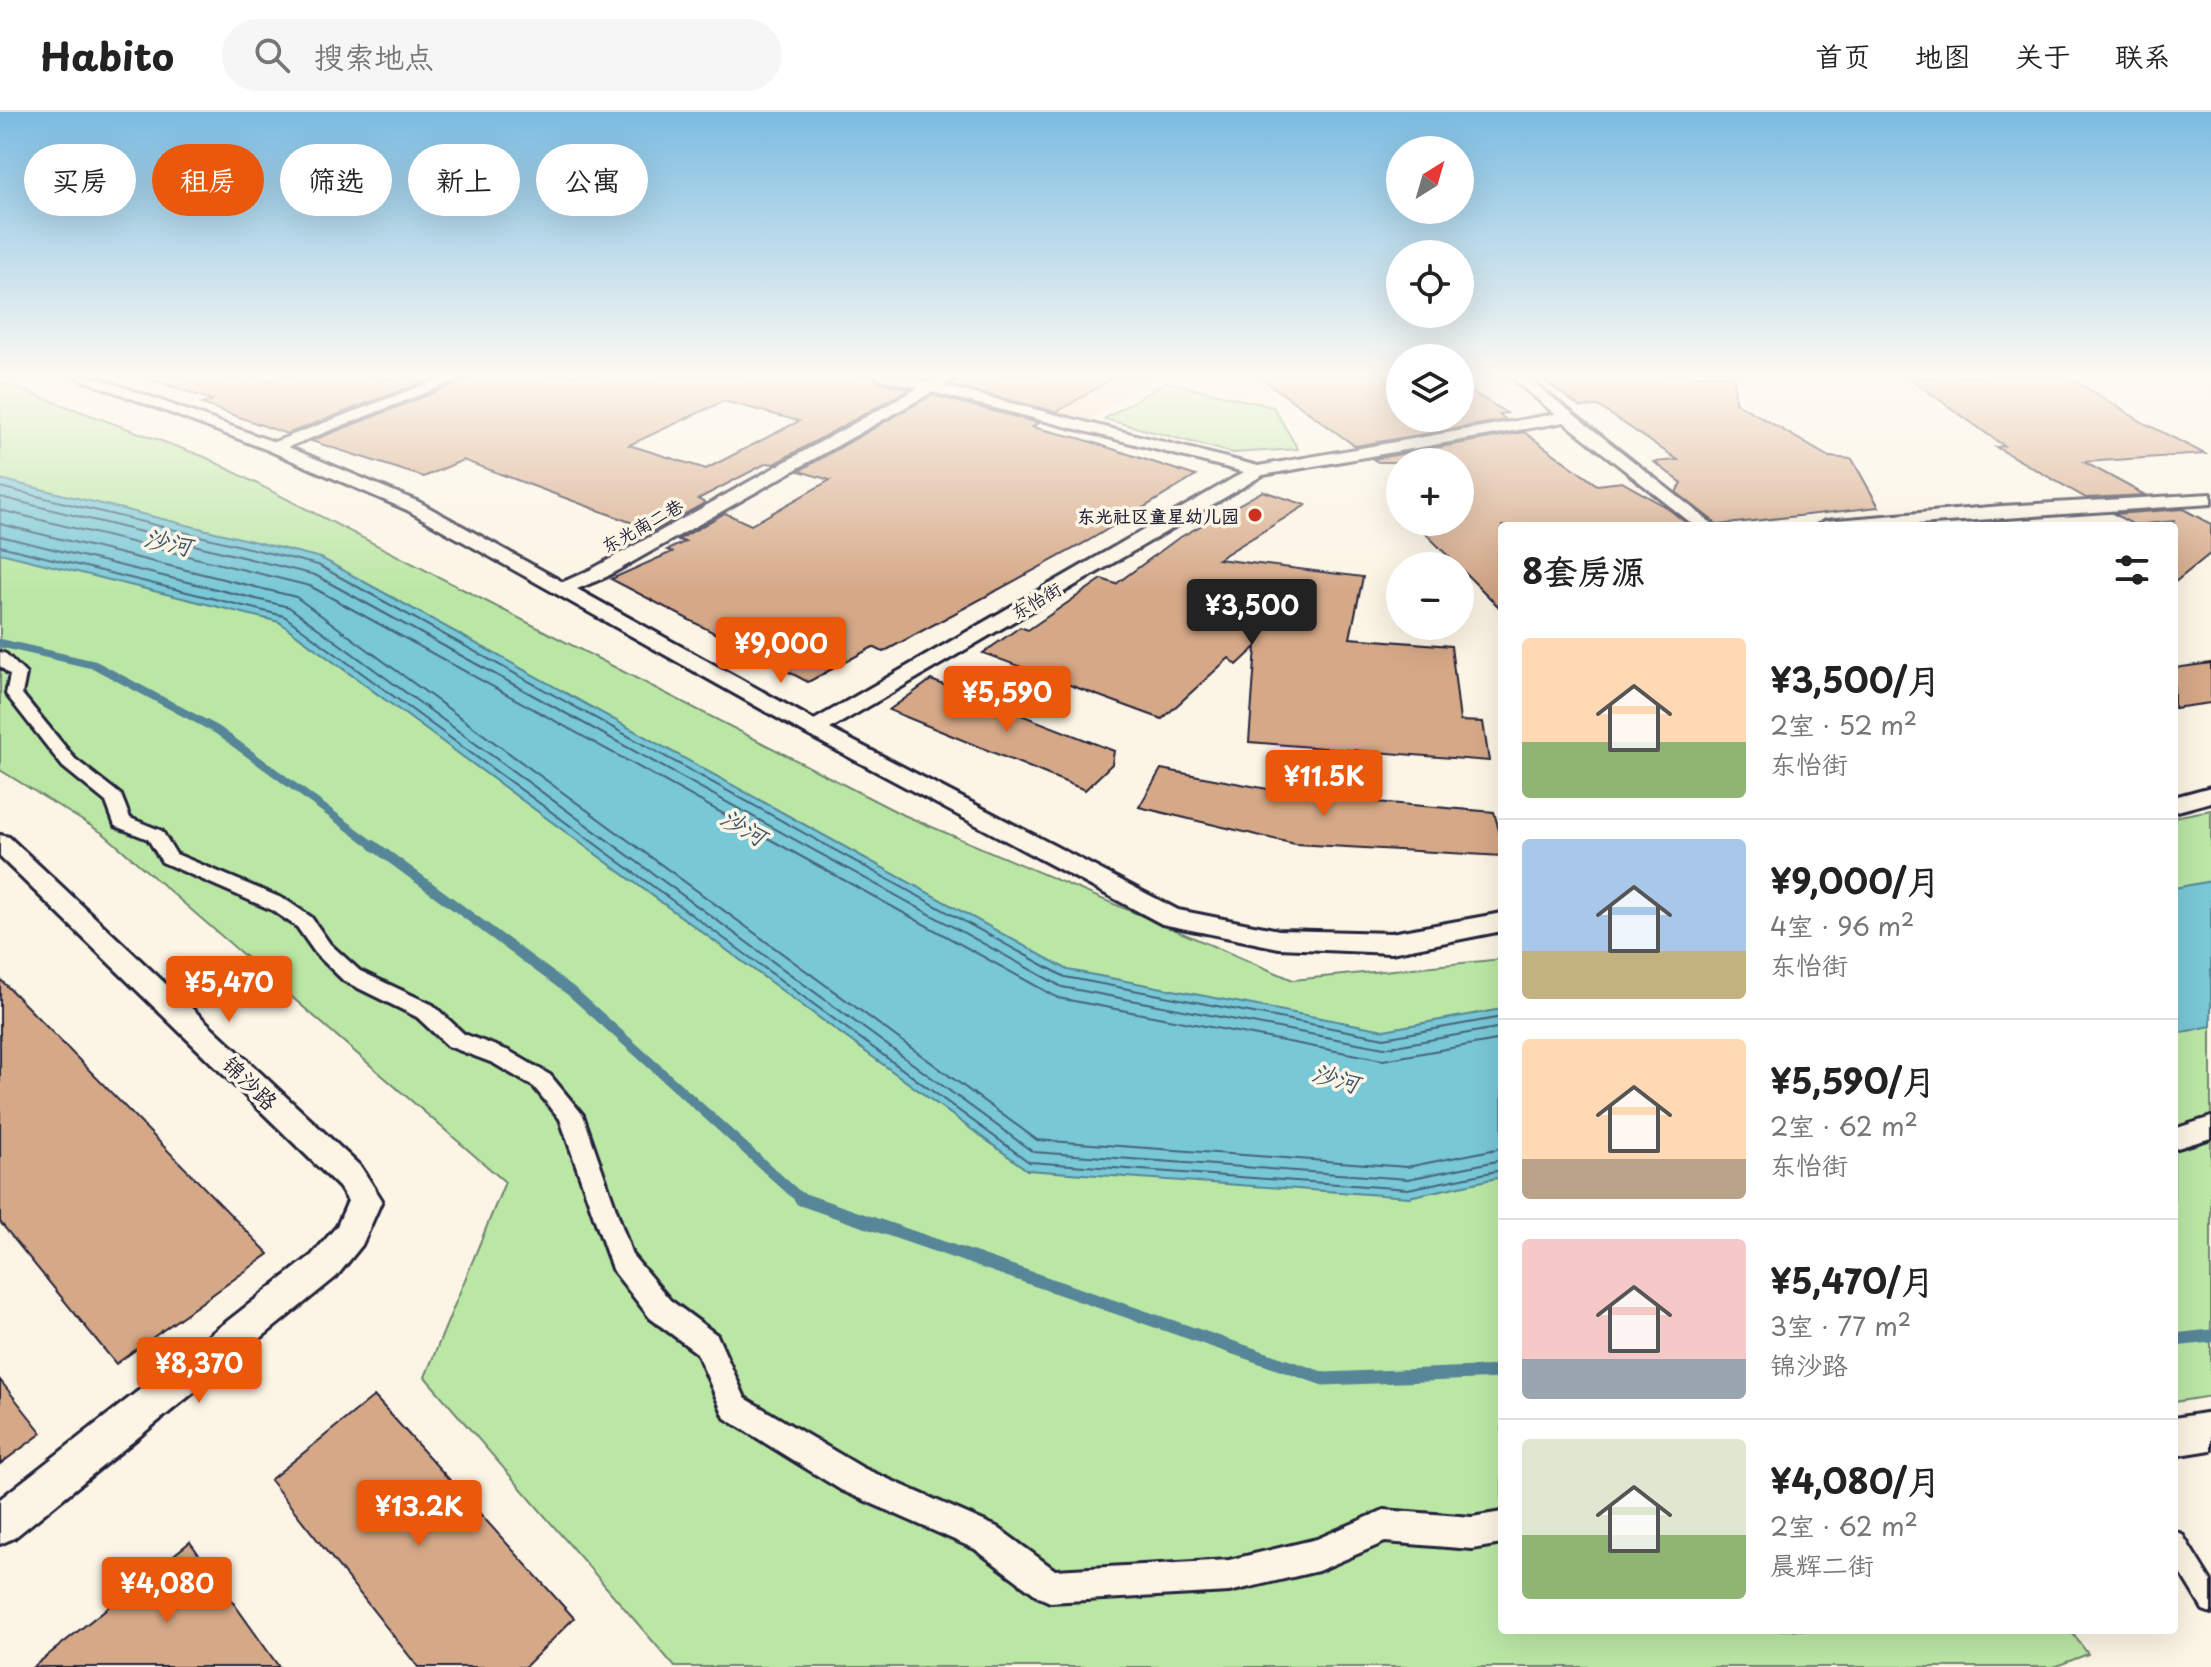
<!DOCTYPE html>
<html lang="zh">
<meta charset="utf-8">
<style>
body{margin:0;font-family:"Playpen Sans","LXGW WenKai TC",sans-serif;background:#f6f6f6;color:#222;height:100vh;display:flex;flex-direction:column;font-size:30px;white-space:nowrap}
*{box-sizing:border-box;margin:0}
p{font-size:26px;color:#767676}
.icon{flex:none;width:44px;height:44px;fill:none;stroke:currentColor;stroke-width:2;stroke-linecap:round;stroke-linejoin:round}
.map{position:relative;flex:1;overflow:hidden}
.sheet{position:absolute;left:1498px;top:410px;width:680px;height:1112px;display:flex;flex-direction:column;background:#fff;border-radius:8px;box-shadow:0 8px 32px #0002}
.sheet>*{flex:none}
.guide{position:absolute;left:24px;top:32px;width:760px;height:72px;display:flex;gap:16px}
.needle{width:52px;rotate:37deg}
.fabs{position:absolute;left:1386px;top:24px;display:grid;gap:16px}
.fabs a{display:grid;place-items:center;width:88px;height:88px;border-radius:50%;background:#fff;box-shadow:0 8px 32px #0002;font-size:40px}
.price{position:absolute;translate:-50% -68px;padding:0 18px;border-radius:8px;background:#ea580c;color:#fff;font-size:26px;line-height:52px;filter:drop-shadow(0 2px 4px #0008)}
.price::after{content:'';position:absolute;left:50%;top:48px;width:24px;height:18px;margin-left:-12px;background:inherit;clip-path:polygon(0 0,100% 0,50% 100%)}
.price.current{background:#222;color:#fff}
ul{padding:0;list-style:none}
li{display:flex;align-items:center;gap:24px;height:200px;padding:0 24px}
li+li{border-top:2px solid #e0e0e0}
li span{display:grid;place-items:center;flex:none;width:224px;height:160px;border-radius:8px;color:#555}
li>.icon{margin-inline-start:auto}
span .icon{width:96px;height:96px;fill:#fffc;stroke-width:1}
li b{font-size:34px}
h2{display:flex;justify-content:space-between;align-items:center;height:96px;padding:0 24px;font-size:34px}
.chip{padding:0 28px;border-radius:36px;background:#fff;box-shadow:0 8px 32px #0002;font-size:28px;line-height:72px}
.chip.current{background:#ea580c;color:#fff}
header{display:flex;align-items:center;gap:48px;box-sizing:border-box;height:112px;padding:0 40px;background:#fff;border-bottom:2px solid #e0e0e0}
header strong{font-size:38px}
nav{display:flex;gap:44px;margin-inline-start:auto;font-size:28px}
.search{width:560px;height:72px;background:#f6f6f6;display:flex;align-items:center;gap:20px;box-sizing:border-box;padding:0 28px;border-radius:44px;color:#767676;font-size:30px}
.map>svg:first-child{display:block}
</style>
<header>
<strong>Habito</strong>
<div class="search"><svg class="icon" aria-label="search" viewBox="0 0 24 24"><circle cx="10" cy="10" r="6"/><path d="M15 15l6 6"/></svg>搜索地点</div>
<nav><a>首页</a><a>地图</a><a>关于</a><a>联系</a></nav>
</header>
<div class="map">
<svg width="2211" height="1555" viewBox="0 0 2211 1555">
<rect width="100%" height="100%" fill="#fcf5e5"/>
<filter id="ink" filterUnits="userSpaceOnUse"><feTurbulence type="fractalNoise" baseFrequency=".0125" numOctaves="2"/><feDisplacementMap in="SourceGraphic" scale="16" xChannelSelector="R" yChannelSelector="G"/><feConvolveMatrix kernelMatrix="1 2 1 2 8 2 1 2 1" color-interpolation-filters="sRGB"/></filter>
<g filter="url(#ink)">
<polygon fill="#f0dec9" points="979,263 1159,263 1088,309 957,276"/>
<g fill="#bbe7a5" stroke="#6e8470" stroke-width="2">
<polygon points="0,270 205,345 899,701 1293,868 1502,847 1502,1518 2070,1518 2088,1542 2054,1555 675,1555 425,1265 505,1070 104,722 0,658"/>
<polygon points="1166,270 1273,295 1298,337 1233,341 1104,307"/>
<polygon points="2211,698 2211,1284 2174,1290 2174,705"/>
</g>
<g fill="#79c8d6" stroke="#568698" stroke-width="2">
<polygon points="0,367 321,446 1068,858 1384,918 1502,897 1502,1065 1409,1085 1027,1058 279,510 0,441"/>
<polygon points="2211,769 2211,914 2174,922 2174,776"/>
</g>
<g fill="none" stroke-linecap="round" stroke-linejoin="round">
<g stroke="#456479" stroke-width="2">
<polyline points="0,375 318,453 1065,865 1384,926 1502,905"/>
<polyline points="0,385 315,463 1062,875 1384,936 1502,915"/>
<polyline points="0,398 310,474 1058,886 1383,948 1502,927"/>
<polyline points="0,412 296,485 1037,1028 1407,1055 1502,1036"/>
<polyline points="0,424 289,495 1033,1040 1408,1067 1502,1048"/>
<polyline points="0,434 284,504 1029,1050 1408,1077 1502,1058"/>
</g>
<polyline stroke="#568698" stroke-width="8" points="0,531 95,553 217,618 376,735"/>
<polyline stroke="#568698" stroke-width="10" points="373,733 572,880 803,1089"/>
<g stroke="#568698" stroke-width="13">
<polyline points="801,1087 1324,1267 1502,1260"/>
<polyline points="2174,1228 2211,1224"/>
</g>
</g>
<g fill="#d5a887" stroke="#22223b" stroke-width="2" fill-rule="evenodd">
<polygon points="150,263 217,263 233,268 251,263 269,269 286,263 364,263 381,268 411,266 423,270 287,322 202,292 212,288 150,267"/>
<path d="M479,263H873L877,269L910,277L774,352L767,351L698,387L705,391L654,419L463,348L424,365L311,329ZM724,289L799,309L706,357L629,333Z"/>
<polygon points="962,263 1118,263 1057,300 950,273"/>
<polygon points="1257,263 1381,263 1400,280 1400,306 1460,306 1460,273 1507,301 1499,302 1506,308 1355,334"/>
<polygon points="1537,263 1734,263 1735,290 1829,345 1852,347 1879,395 1718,413 1676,380 1682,371 1654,350 1678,348 1598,294 1580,295"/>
<polygon points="2065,263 2144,311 2205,342 2084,350 2145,383 2086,386 1996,335 2004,334 1909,266"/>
<polygon points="932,283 1039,311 1032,315 1079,326 1196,364 1088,429 883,540 873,535 808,570 611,467 672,440 667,438 685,430 678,428 725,401 751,413 830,368 799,359"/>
<polygon points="1524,320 1597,373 1622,370 1666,395 1690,414 1502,414 1502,498 1414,410 1460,410 1460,350 1378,350 1373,347"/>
<polygon points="1263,379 1306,393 1218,447 1363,465 1350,526 1451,534 1460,609 1483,610 1489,649 1249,630 1256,535 1237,553 1229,546 1162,607 983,541 1020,515 1028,518 1102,467 1116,472 1177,427"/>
<polygon points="2183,397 2211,412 2211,441 2174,471 2174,409 2134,413 2114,402"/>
<polygon points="2211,551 2211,591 2174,596 2174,556"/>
<polygon points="931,568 1114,639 1112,652 1085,678 889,598"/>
<polygon points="1161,657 1305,684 1494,700 1502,729 1502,744 1295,732 1139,695"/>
<polygon points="0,867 269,1142 116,1252 0,1110"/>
<polygon points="0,1268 42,1321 0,1352"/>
<polygon points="374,1284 574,1506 525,1555 418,1555 270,1368"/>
<polygon points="190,1430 279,1555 33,1555"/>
</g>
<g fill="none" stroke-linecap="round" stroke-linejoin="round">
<g stroke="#22223b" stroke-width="6">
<polygon id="service" points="2174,1419 2182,1422 2211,1469 2211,1501 2203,1498 2174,1450"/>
</g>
<g stroke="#22223b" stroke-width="6">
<g id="pedestrian">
<polygon points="0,540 6,542 26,562 22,582 75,647 121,683 130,706 162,719 176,742 286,788 311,805 330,832 360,859 433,893 464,922 509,939 550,963 583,1003 632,1143 670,1188 717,1223 745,1286 863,1356 997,1415 1055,1458 1229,1448 1317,1427 1384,1398 1472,1405 1502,1400 1502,1432 1472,1437 1385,1430 1318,1459 1229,1480 1050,1490 1039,1485 975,1437 841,1378 725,1306 697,1241 650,1206 612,1157 560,1007 534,975 493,951 448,934 417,905 344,869 316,842 297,815 272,798 162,750 148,727 115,714 106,690 63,655 6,582 10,563 0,554"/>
<polygon points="2211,1005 2211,1026 2174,1037 2174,1017"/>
</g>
</g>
<g stroke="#22223b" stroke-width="6">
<g id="minor">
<path d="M70,263H90L274,330L450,263H470L288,335L419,390L563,470L592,457L918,276L878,266L876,263H899L928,270L942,263H959L943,274L1258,354L1555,302L1508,263H1524L1715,414H1695L1564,310L1263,363L830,617L1178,798L1279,818L1391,821L1502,801V819L1391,841L1279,836L1162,812L806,622L407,398L268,338ZM932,280L1244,360L814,608L577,477L606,465Z"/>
<polygon points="2211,382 2211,392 1888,414 1816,414 1825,409 2002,394"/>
<polygon points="2211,675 2211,690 2174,700 2174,685"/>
<polygon points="0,723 9,725 361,1055 382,1088 362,1133 336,1165 14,1426 0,1432 0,1387 312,1143 337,1114 348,1089 339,1075 0,745"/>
<polygon points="2211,1300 2211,1338 2174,1344 2174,1306"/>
</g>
</g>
<use href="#service" fill="#fcf5e5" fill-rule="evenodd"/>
<use href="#pedestrian" fill="#fcf5e5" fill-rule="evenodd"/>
<use href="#minor" fill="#fcf5e5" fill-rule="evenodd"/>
</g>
</g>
<linearGradient id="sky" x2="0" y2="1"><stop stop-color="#7bbce1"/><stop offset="0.55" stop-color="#fefaf3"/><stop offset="1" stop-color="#fefaf3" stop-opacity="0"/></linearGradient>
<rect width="2211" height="480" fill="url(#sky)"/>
<circle fill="#c8321e" stroke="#fcf5e5" stroke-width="3" cx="1255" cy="403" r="8"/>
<g text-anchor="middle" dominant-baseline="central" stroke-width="7" stroke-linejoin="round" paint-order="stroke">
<g font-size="18" font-weight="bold" fill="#22223b" stroke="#fcf5e5" text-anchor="end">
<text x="1239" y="403">东光社区童星幼儿园</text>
</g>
<g font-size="18" fill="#22223b" stroke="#fcf5e5">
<text transform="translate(642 413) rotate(-29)">东光南二巷</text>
<text transform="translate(1036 488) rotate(-30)">东怡街</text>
</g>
<g font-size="22" fill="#22223b" stroke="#fcf5e5">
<text transform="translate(251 970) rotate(44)">锦沙路</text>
</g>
<g font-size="24" font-style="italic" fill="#3c546a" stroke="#fcf5e5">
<text transform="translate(168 429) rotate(12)">沙河</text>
<text transform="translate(744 714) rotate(30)">沙河</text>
<text transform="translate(1336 965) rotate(16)">沙河</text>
</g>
</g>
</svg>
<div class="fabs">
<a><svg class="needle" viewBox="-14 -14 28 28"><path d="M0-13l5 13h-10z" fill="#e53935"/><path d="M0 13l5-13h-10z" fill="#767676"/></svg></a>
<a><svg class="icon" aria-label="locate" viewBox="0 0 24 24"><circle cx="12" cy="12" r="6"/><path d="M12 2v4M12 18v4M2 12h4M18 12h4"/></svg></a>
<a><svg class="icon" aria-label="layers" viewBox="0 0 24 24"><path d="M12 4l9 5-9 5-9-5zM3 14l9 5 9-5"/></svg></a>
<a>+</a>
<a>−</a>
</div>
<b class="price current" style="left:1252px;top:535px">¥3,500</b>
<b class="price" style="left:781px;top:573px">¥9,000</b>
<b class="price" style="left:1007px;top:622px">¥5,590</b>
<b class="price" style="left:1324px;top:706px">¥11.5K</b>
<b class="price" style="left:229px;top:912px">¥5,470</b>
<b class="price" style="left:199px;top:1293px">¥8,370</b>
<b class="price" style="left:419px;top:1436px">¥13.2K</b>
<b class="price" style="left:167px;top:1513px">¥4,080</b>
<div class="guide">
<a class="chip">买房</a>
<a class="chip current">租房</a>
<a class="chip">筛选</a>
<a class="chip">新上</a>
<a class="chip">公寓</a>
</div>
<section class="sheet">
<h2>8套房源<svg class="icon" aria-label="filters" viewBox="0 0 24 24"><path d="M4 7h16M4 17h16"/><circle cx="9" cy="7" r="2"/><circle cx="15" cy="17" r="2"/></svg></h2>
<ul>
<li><span style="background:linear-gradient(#ffd9b3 65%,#8fb573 0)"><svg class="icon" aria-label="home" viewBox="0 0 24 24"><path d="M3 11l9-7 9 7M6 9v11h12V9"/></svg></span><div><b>¥3,500/月</b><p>2室 · 52 m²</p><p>东怡街</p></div></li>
<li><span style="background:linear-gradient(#a9c7e8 70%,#c2b280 0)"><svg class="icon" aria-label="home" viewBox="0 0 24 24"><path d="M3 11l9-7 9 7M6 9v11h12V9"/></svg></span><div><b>¥9,000/月</b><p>4室 · 96 m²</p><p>东怡街</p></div></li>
<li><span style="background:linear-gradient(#ffd9b3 75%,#b9a48a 0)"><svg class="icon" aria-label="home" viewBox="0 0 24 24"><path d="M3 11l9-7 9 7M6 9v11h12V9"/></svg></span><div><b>¥5,590/月</b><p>2室 · 62 m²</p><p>东怡街</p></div></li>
<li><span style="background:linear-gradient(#f6c9c9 75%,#9aa5b1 0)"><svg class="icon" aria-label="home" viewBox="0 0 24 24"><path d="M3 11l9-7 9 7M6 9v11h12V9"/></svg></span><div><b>¥5,470/月</b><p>3室 · 77 m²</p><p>锦沙路</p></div></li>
<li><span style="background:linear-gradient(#dfe7d0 60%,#8fb573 0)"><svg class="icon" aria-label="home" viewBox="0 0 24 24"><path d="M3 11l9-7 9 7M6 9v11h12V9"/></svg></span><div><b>¥4,080/月</b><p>2室 · 62 m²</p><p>晨辉二街</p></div></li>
</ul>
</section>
</div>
